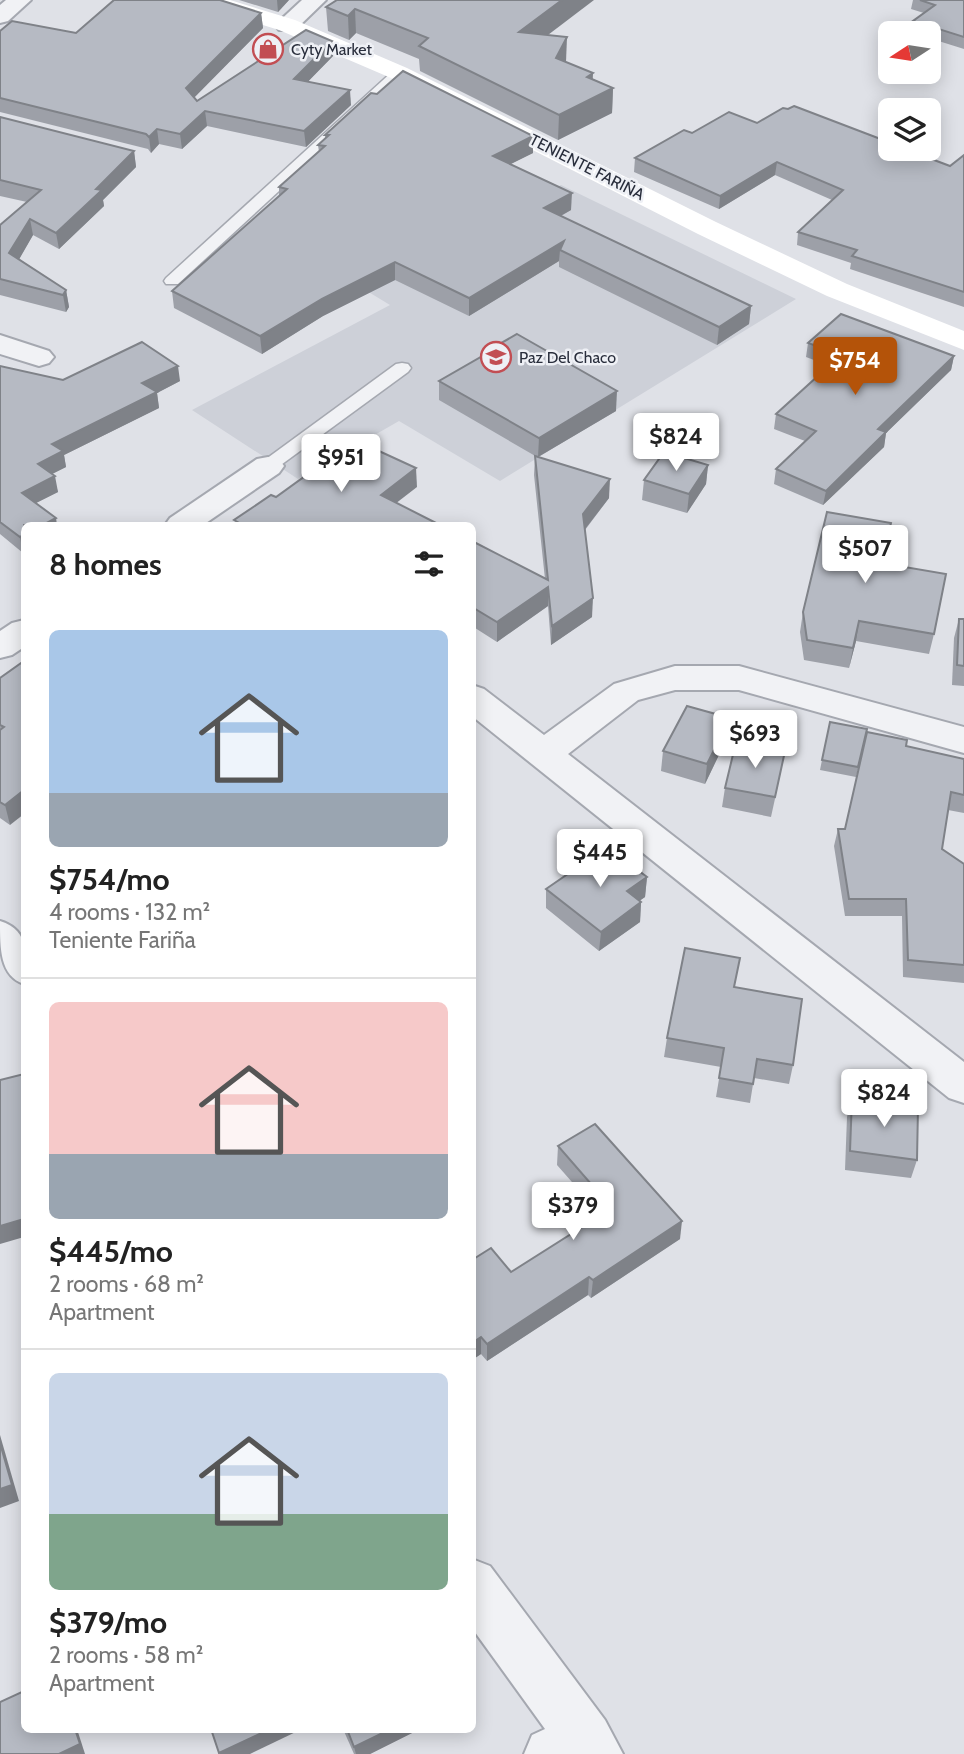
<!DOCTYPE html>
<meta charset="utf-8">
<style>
body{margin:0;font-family:Cabin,sans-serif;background:#f2f2f2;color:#222;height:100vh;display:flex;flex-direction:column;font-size:26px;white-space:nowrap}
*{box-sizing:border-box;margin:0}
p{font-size:23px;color:#767676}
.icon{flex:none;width:38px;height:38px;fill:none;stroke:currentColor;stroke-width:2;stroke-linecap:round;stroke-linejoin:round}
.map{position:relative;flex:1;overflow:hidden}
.sheet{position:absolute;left:21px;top:522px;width:455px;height:1211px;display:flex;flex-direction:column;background:#fff;border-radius:10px;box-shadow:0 4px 18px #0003}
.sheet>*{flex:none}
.needle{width:46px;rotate:258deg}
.buttons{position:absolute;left:878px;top:21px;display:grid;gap:14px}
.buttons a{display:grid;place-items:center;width:63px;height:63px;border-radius:10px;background:#fff;box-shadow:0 4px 18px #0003;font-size:35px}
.price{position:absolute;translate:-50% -60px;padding:0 16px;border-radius:7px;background:#fff;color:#222;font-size:23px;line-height:46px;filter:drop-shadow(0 2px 4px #0008)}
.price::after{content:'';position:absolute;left:50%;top:42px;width:21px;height:16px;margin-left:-10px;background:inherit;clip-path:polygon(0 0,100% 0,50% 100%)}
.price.on{background:#b45309;color:#fff}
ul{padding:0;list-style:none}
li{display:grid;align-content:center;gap:14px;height:371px;padding:0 28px}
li+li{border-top:2px solid #e0e0e0}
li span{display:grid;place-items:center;height:217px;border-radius:10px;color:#555}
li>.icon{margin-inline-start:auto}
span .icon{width:126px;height:126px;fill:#fffc;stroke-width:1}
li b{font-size:30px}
h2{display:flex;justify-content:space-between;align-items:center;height:84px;padding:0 28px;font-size:30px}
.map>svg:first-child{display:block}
</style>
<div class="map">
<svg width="964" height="1754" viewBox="0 0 964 1754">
<rect width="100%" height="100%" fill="#dfe1e7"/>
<polygon fill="#cdd0d8" points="561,185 796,299 500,481 399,421 298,479 192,410 390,305 362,288"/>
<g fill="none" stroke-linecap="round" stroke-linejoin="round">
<g stroke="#a5a8b0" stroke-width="3">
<g id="lane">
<polygon points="399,69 406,73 404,76 178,284 166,284 164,281 166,278 394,70"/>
<polygon points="402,363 408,364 411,368 408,372 274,470 262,470 259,466 262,462 396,364"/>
</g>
</g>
<g stroke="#a5a8b0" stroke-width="4">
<g id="street">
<polygon points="6,0 31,0 8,21 0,23 0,5"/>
<polygon points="302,0 326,0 295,30 279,30 275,25"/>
<polygon points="0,335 49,351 54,357 49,363 39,366 0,354"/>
<polygon points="268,457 279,459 284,466 279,473 203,525 165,525 170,518 257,459"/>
<polygon points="24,620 24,647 12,655 0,658 0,631 12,623"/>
<polygon points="675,666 739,666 964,727 964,753 739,690 675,690 638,700 568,754 964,1062 964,1103 949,1098 472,716 472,685 484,689 544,735 614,684"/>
<path d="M0,921C32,931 24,956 24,984C0,976 0,949 0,921Z"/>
<polygon points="472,1559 490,1566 605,1720 623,1754 524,1754 532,1735 545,1729 472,1628"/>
</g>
</g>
<use href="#lane" fill="#f1f2f5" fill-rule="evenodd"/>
<use href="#street" fill="#f1f2f5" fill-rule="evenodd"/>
<polygon fill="#fff" fill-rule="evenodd" points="195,0 230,0 295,20 407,68 716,222 847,284 964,331 964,350 827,296 698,234 391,78 279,30 198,5"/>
</g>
<g fill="#9da0a8">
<polygon points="239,0 289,0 278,12"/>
<polygon points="337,0 548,35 566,62 593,79 613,88 612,113 558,140 420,71 419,59 356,33 349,40 328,31 326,7"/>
<polygon points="913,0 964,0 964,49 929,38 929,33 915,33 911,32 913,21 924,13 911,9"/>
<polygon points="261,13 263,28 194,97 197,101 332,41 333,56 308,81 351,105 306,147 207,126 182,149 159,144 151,153 148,149 0,112 0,31 76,33"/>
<polygon points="0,117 134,151 136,167 103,200 104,206 59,249 33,235 19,259 66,290 69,307 66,312 0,295 0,225 27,202 0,196"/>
<polygon points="757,123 950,166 964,155 964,307 850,269 851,263 797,245 798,232 832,200 775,175 719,209 634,172 635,158 692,133"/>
<polygon points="325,135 533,153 510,164 571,210 561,216 751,306 749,324 717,345 559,267 559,261 469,316 395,280 323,316 262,354 174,308 172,291 279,196 279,187 319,152 318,145 325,139"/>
<polygon points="808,343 954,356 951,370 886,433 884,447 823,505 774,484 776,469 805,441 774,429 776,414 830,366 806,357"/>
<polygon points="482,354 616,411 538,457 609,498 585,530 592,617 551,645 548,606 497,642 472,626 472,541 545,579 534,475 535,456 537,457 439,400 439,381 482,356"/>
<polygon points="0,366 63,380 180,381 157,393 159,408 64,455 66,467 52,474 58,492 36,503 24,525 24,552 23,553 0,534"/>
<polygon points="708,465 706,484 687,513 642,500 644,480"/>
<polygon points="882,563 934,634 929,654 856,641 849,668 804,660 800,632 803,612"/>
<polygon points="959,619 964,619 964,686 952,685 954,638"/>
<polygon points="0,678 10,825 0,818"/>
<polygon points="730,718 727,738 705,784 661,771 663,751"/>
<polygon points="867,732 906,746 964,759 964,813 948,810 942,849 964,864 964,983 903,977 902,916 845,916 834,846 838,829 845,829 864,746 856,777 820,770 822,760"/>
<polygon points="781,771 771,817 722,807 725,788"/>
<polygon points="647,877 645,897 639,901 641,902 640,922 599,951 546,908 546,889"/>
<polygon points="735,987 793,1065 789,1084 754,1078 750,1103 716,1097 721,1067 664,1057 667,1038"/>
<polygon points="852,1098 917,1160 911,1178 845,1170 847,1117"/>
<polygon points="558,1146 680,1239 591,1298 588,1295 487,1361 481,1354 472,1360 472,1260 511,1272 601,1215 557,1165"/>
<polygon points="343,1729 420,1729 370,1754 354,1754"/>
</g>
<g fill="#7f8288">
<polygon points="277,0 289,0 278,12"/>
<polygon points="562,0 594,0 519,57 519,32"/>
<polygon points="355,9 356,33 349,40 348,16"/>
<polygon points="261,13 263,28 188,104 186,88"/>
<polygon points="567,37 566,62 556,58"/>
<polygon points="332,41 333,56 296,94 294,79"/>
<polygon points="593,73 592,98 613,88 612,113 558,140 559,115 587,77"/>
<polygon points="350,90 351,105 306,147 304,131"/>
<polygon points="205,111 207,126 182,149 180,134"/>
<polygon points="157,129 159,144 151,153 149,137"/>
<polygon points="533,136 533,153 493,173 493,156"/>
<polygon points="134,151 136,167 103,200 104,206 59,249 56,233 96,189"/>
<polygon points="777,162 775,175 719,209 720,196"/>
<polygon points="572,193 571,210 544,225 544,208"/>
<polygon points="30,219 33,235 13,270 9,253"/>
<polygon points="564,241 560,250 559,261 469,316 469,298"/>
<polygon points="395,262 395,280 323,316 262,354 260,336 322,299"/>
<polygon points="66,290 69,307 66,312 63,295"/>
<polygon points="751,306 749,324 717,345 719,327"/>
<polygon points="954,356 951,370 886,433 884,447 823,505 826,491 878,429"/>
<polygon points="178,366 180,381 157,393 159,408 64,455 66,467 42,479 38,464 52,444 142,383"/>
<polygon points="617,391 616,411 538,457 539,438"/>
<polygon points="708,465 706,484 687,513 689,494"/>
<polygon points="416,468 417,487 382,514 381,495"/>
<polygon points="55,476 58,492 26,508 22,493"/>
<polygon points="610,479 609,498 582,533 583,514"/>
<polygon points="56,518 57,525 43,525"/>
<polygon points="24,535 24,552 23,553 20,537"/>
<polygon points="548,587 548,606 497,642 497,622"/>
<polygon points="593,598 592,617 551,645 552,626"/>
<polygon points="859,621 856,641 849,668 853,648"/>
<polygon points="730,718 727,738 705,784 707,764"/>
<polygon points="24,790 24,814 10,825 5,805"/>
<polygon points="647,877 645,897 625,911 627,891"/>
<polygon points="641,902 640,922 599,951 601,932"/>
<polygon points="24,1219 24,1237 0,1244 0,1226"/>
<polygon points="682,1221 680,1239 591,1298 593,1280"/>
<polygon points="589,1277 588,1295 487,1361 487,1344"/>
<polygon points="481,1337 481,1354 472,1360 472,1343"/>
<polygon points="0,1435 19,1501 0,1508"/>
<polygon points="75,1729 77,1729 85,1754 59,1754"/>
<polygon points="270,1729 302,1729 250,1754 220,1754 219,1753"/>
<polygon points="391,1729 420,1729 370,1754 356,1754 354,1747"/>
</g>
<g fill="#b6bac3" stroke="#7f8288" stroke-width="2">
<polygon points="114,0 220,0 261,13 186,88 197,101 306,30 332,41 294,79 350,90 304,131 205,111 180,134 157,129 149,137 146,134 0,98 0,31 12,21 76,33"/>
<polygon points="337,0 562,0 519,32 567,37 556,58 593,73 587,77 613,88 559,115 419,46 428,38 355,9 348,16 326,7"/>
<polygon points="920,0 964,0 964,37 913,21 935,5"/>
<polygon points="403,71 533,136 493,156 572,193 544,208 751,306 719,327 560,250 564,241 469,298 395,262 322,299 260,336 172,291 287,189 279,187 325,146 318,145 329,135 325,135 371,93 377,94"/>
<polygon points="794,106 891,143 891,149 905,149 950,166 964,155 964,292 852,256 857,250 798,232 843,190 777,162 720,196 635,158 684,130 692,133 729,112 757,123 783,108 788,109"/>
<polygon points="0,117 134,151 96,189 102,190 56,233 30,219 9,253 66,290 63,295 0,279 0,225 41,190 0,180"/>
<polygon points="841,314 954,356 878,429 886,432 826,491 776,469 816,431 776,414 841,355 808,343"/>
<polygon points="517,334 617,391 539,438 439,381 484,355 482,354"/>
<polygon points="142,342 178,366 142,383 157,392 52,444 63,451 38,464 55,476 22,493 56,518 43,525 24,525 24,535 20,537 0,522 0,366 63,380"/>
<polygon points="355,440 416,468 381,495 440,525 243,525 234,520 271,495 276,497"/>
<polygon points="664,452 708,465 689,494 644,480"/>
<polygon points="535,456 610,479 583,514 593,598 552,626 548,587 497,622 472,607 472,541 548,580"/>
<polygon points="827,512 891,523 881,563 946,574 934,634 859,621 853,648 807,640 803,612"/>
<polygon points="959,619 964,619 964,666 957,665"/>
<polygon points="24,661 24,790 5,805 0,802 0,730 4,727 0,725 0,678"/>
<polygon points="687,706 730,718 707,764 663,751"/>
<polygon points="830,722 867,729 858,767 822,760"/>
<polygon points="867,732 907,740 906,746 964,759 964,795 951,792 942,849 964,864 964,965 908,960 906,899 849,899 838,829 845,829"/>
<polygon points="736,742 785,751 775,797 725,788"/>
<polygon points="607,847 647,877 627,891 641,902 601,932 546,889"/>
<polygon points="685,948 740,958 734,987 802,999 793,1065 757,1059 753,1084 719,1078 724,1048 667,1038"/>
<polygon points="24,1074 24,1219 0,1226 0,1080"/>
<polygon points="852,1098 918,1107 917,1160 850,1151"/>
<polygon points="595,1124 682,1221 593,1280 589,1277 487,1344 481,1337 472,1343 472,1260 491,1248 511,1272 612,1208 558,1146"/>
<polygon points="0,1443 12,1485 0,1489"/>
<polygon points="24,1691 24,1729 75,1729 80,1744 59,1754 0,1754 0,1702"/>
<polygon points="211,1729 270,1729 219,1753"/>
<polygon points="347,1729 391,1729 354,1747"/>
</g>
<defs>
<g id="shop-ring" transform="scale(1.575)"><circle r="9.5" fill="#eef0f5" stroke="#c24e53" stroke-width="1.5"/><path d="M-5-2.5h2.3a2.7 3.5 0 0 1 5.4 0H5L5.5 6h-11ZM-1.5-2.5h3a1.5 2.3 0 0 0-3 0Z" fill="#c24e53"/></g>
<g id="school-ring" transform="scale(1.575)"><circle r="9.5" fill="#eef0f5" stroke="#c24e53" stroke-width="1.5"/><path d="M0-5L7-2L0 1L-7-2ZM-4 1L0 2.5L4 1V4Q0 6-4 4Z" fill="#c24e53"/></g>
</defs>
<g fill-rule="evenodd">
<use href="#shop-ring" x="268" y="49"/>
<use href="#school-ring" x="496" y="357"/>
</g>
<g text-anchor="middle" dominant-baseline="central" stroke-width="5" stroke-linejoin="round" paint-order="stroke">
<g font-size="16" fill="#292e3c" stroke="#eef0f5" text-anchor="start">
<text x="291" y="49">Cyty Market</text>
<text x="519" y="357">Paz Del Chaco</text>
</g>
<g font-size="16" fill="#292e3c" stroke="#eef0f5">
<text transform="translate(587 167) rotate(27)">TENIENTE FARIÑA</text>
</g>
</g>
</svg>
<div class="buttons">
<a><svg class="needle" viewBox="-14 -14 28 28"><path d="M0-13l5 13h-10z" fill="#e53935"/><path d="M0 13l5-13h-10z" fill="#767676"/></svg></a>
<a><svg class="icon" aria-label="layers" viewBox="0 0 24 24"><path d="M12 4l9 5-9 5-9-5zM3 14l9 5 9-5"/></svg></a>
</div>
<b class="price on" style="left:855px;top:397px">$754</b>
<b class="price" style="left:676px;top:473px">$824</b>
<b class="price" style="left:341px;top:494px">$951</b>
<b class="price" style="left:865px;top:585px">$507</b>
<b class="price" style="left:755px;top:770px">$693</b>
<b class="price" style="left:600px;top:889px">$445</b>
<b class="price" style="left:884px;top:1129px">$824</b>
<b class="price" style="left:573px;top:1242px">$379</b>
<section class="sheet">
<h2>8 homes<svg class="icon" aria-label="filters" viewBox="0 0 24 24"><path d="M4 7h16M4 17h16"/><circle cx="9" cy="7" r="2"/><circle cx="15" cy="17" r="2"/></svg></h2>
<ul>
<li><span style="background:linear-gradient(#a9c7e8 75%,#9aa5b1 0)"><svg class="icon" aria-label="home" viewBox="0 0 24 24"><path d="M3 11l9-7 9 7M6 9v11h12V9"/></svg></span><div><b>$754/mo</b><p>4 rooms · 132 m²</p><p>Teniente Fariña</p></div></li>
<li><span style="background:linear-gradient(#f6c9c9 70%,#9aa5b1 0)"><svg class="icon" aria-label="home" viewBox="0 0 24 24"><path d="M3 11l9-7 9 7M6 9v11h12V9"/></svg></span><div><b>$445/mo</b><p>2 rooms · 68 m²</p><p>Apartment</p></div></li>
<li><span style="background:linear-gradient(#c9d6e8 65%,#7fa58c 0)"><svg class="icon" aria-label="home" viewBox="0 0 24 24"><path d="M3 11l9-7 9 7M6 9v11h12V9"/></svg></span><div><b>$379/mo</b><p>2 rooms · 58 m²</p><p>Apartment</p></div></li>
</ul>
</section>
</div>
